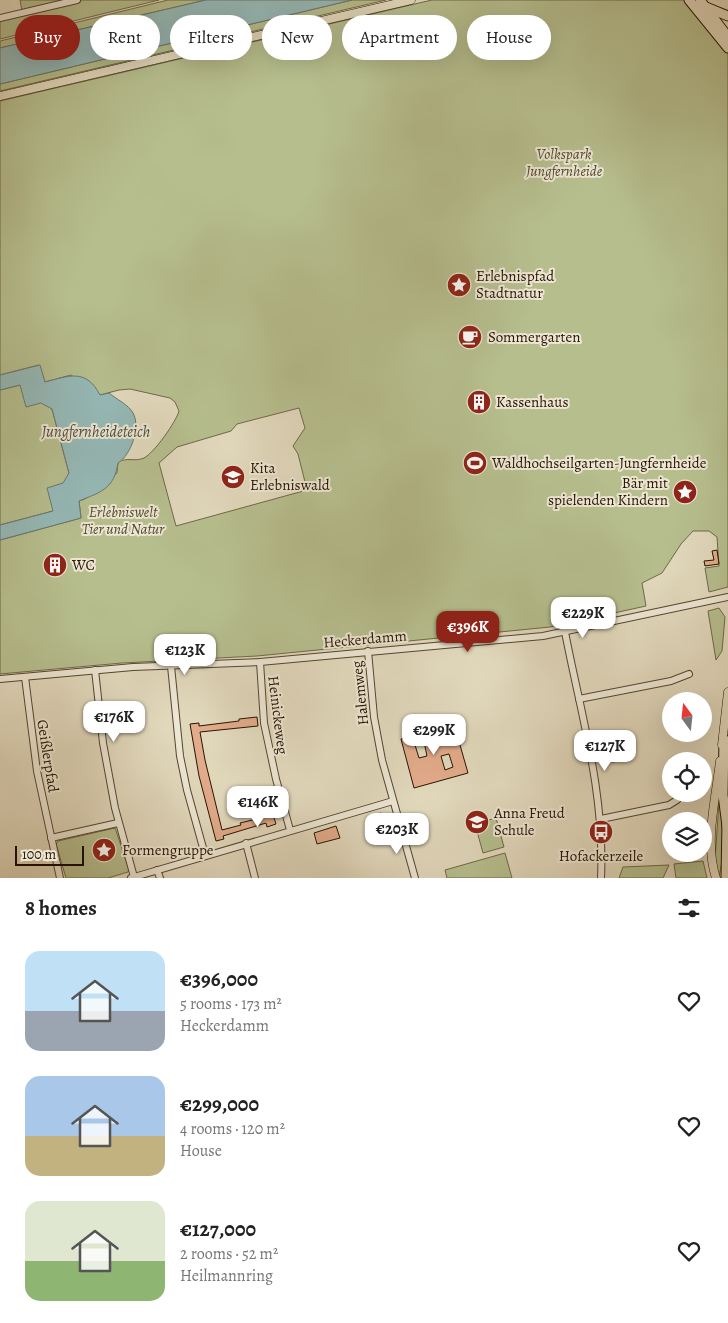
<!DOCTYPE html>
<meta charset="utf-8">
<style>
body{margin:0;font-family:Alegreya,serif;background:#f6f6f6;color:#222;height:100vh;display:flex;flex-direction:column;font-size:19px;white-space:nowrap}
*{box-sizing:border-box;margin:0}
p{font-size:16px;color:#767676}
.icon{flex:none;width:28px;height:28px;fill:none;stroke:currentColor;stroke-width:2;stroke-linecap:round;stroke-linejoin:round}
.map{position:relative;height:878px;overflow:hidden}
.sheet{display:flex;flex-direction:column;background:#fff;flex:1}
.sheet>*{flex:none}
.guide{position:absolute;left:15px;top:15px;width:699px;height:45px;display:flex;gap:10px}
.needle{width:32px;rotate:345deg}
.controls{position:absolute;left:662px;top:692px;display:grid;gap:10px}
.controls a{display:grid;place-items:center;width:50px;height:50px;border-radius:50%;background:#fff;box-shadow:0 5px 20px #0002;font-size:25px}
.scale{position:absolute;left:15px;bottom:12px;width:69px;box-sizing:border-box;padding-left:5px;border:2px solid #261400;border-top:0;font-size:14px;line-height:18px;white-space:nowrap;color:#261400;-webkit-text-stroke:4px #ece6d3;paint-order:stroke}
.price{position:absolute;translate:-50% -42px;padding:0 11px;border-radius:10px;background:#fff;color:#222;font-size:16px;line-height:32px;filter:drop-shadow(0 1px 2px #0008)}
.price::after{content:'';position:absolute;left:50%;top:30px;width:15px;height:11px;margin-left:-8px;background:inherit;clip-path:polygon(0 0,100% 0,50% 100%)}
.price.selected{background:#8f2418;color:#fff}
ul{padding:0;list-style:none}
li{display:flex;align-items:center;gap:15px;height:125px;padding:0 25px}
li span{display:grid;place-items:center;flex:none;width:140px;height:100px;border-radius:15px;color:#555}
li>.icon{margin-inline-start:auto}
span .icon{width:60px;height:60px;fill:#fffc;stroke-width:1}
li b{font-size:21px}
h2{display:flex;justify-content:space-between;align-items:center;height:60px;padding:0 25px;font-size:21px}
.pill{padding:0 18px;border-radius:22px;background:#fff;box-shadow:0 5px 20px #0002;font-size:18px;line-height:45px}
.pill.selected{background:#8f2418;color:#fff}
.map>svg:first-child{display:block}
</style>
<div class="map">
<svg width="728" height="878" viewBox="0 0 728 878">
<rect width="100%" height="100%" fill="#e1d8bc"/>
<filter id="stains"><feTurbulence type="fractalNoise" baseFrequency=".004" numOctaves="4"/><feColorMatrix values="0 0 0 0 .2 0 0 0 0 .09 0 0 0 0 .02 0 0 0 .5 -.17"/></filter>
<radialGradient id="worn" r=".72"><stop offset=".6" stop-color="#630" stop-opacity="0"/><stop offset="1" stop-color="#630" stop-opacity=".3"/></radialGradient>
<g fill="#b6be8e" stroke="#6e6947" fill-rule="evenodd">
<polygon points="20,0 159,0 0,39 0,16 22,11"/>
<polygon points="168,0 206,0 0,48 0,41"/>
<polygon points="352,0 386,0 0,91 0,84"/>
<path d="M432,0H685L728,54V587L709,592L705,568L719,566L717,537L709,531H693L681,544L662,573L642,583L646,606L550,627L257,656L122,663L0,674V540L81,518L79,501L85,499L117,473L118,462C127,457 135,462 144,458C154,453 176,422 179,411L175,402L170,398L130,389L119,390L100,395L71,375L45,382L39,365L0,375V101ZM299,408L305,428L293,446L298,454L307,490L176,526L159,463L177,447L231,431L237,424Z"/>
<polygon points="20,385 52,409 69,473 53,511 0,525 0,390"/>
<polygon points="719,608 725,617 722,651 716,660 708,611"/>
<polygon points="721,774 723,855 719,878 715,859"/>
<polygon points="496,818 504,847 483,853 475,824"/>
<polygon points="115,828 129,869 128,872 108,878 66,878 56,844 58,841"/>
<polygon points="505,853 512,878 447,878 445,870"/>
<polygon points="703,861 707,878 676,878 674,864"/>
<polygon points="669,865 663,878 619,878 623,867"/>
</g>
<g fill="#95b9b7" stroke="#69776e">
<polygon points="206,0 352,0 0,84 0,48"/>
<path d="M40,365L45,382C69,376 86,368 100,395L109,393C116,399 129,405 133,413C141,427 131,455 118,463C114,489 101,492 79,501L81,518L0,540V525L53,511L47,488L63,483L69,473L52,409L41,403L26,407L20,385L0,390V375Z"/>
</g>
<g fill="#e2ab8b" stroke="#261400" fill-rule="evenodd">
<polygon points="717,550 719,564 705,566 704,561 714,560 712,551"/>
<polygon points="257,717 258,726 200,732 205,760 222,830 241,825 240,823 273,815 276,824 267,827 266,823 223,836 224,839 216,841 199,776 190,724 199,723 199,726 239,721 239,719"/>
<path d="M454,724L468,773L414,788L401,739ZM424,742L427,756L419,758L415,745ZM449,754L453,767L445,770L441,756Z"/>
<polygon points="626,751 627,760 612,762 611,753"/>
<polygon points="381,813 388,820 386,826 389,828 376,832 374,830 368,832 372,816"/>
<polygon points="336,826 340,838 317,844 314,833"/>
</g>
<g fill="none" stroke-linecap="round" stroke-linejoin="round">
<g stroke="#55452f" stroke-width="8">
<g id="minor">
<polyline points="0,18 77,0"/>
<path d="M565,632C581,715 605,793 601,878"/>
<polyline points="368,651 374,717 382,760 415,878"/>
<polyline points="260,662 264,723 276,779 290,830"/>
<polyline points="171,666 180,756 187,790 205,855"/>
<polyline points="95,670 103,743 115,808 134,877"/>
<polyline points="25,677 37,771 60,878"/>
<polyline points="0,679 133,667 260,662 543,636 728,597"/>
<polyline points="579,699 671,681 689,674"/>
<polyline points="601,819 669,805 677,800"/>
<polyline points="51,838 118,823"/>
<polyline points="246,843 255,878"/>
<polyline points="157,870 160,878"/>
<polyline points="131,878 393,801"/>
</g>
</g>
<g stroke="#261400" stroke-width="9">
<g id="major">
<polyline points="0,96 411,0"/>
<polyline points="722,745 728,692"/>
<path d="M716,878C704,842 716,798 720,761"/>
</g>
</g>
<g stroke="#261400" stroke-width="11">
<g id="highway">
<polyline points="689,0 728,48"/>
<polyline points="700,0 728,37"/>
<polyline points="706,7 728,16"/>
<polyline points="724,739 723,795 727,826"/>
<polyline points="726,878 727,821"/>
</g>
</g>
<use href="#minor" stroke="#ece6d3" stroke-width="6"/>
<use href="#major" stroke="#e1d8bc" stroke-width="8"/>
<use href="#highway" stroke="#e1d8bc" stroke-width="9"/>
</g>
<defs>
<g id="sight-disc" transform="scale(1.25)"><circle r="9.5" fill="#8f2418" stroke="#ece6d3"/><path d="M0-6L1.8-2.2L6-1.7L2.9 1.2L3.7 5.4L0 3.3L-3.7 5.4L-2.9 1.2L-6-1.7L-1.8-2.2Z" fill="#fff"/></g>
<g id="cafe-disc" transform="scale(1.25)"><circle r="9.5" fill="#8f2418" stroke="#ece6d3"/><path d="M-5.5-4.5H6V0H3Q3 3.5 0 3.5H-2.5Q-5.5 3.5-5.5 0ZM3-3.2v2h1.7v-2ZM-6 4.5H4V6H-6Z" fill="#fff"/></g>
<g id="building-disc" transform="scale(1.25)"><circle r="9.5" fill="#8f2418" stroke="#ece6d3"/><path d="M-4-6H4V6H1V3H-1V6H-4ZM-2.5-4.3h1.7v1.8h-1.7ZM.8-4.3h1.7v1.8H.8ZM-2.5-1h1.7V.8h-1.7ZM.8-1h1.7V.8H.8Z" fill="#fff"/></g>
<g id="stadium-disc" transform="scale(1.25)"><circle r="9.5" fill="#8f2418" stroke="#ece6d3"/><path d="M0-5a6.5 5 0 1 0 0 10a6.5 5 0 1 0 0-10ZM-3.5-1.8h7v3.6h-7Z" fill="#fff"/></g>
<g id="school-disc" transform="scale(1.25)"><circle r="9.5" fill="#8f2418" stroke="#ece6d3"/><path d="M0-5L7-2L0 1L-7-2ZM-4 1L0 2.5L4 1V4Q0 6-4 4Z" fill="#fff"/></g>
<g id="bus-disc" transform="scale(1.25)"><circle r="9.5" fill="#8f2418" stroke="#ece6d3"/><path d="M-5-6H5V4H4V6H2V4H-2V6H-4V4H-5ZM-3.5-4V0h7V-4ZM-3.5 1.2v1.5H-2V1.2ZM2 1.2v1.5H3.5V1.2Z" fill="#fff"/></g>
</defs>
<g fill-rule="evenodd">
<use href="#sight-disc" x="459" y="285"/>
<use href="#cafe-disc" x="470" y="337"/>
<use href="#building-disc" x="479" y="402"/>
<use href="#stadium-disc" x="475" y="463"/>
<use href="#school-disc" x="233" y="477"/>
<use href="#sight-disc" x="685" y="492"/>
<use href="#building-disc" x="55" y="565"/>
<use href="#school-disc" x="477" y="822"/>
<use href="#bus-disc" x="601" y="832"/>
<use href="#sight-disc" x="104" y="850"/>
</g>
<g text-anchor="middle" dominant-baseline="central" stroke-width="4" stroke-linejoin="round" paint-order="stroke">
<g font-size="15" font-style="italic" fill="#51472b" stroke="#ece6d3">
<text x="564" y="154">Volkspark<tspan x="564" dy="17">Jungfernheide</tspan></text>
<text x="123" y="512">Erlebniswelt<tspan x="123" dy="17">Tier und Natur</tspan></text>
</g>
<g font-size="15" fill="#261400" stroke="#ece6d3" text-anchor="start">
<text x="476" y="276">Erlebnispfad<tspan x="476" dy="17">Stadtnatur</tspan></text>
<text x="488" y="337">Sommergarten</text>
<text x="496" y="402">Kassenhaus</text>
<text x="492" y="463">Waldhochseilgarten-Jungfernheide</text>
<text x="250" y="468">Kita<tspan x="250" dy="17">Erlebniswald</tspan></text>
<text x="668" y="483" text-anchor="end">Bär mit<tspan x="668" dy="17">spielenden Kindern</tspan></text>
<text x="72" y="565">WC</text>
<text x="494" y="813">Anna Freud<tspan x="494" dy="17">Schule</tspan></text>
<text x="122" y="850">Formengruppe</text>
<text x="601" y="856" text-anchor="middle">Hofackerzeile</text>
</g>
<g font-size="15" fill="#261400" stroke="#ece6d3">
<text transform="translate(365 639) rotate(-5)">Heckerdamm</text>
<text transform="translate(360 693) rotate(-96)">Halemweg</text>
<text transform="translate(278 715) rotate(83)">Heinickeweg</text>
<text transform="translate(48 756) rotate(81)">Geißlerpfad</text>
</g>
<g font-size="16" font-style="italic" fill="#4d4e40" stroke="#ece6d3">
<text x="96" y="432">Jungfernheideteich</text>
</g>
</g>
<rect width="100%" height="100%" filter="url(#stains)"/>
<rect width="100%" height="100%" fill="url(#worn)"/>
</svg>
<div class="controls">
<a><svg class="needle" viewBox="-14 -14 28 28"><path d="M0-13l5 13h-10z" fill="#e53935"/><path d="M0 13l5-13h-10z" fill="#767676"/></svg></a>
<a><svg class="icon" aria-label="locate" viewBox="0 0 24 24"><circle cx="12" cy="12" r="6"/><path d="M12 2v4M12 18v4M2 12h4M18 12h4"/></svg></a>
<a><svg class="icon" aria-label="layers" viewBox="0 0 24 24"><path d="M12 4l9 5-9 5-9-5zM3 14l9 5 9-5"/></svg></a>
</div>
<div class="scale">100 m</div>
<b class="price" style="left:583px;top:639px">€229K</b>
<b class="price selected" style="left:468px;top:653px">€396K</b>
<b class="price" style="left:185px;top:676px">€123K</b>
<b class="price" style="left:114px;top:743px">€176K</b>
<b class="price" style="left:434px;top:756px">€299K</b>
<b class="price" style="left:605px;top:772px">€127K</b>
<b class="price" style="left:258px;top:828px">€146K</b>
<b class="price" style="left:397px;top:855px">€203K</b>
<div class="guide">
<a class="pill selected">Buy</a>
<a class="pill">Rent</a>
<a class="pill">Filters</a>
<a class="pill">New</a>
<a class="pill">Apartment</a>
<a class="pill">House</a>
</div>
</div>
<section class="sheet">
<h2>8 homes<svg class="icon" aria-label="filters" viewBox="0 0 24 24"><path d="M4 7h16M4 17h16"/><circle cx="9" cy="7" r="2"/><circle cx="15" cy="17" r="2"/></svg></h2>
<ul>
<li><span style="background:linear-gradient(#bfe0f5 60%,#9aa5b1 0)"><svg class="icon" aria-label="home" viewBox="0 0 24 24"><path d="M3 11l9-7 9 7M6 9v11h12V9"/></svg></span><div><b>€396,000</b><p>5 rooms · 173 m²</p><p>Heckerdamm</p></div><svg class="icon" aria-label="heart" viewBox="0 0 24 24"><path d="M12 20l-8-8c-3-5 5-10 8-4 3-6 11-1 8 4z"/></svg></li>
<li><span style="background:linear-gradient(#a9c7e8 60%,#c2b280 0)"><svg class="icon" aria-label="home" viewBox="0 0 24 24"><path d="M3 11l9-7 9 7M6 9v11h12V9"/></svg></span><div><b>€299,000</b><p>4 rooms · 120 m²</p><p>House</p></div><svg class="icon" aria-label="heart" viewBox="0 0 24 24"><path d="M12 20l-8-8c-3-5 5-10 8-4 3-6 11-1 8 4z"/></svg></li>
<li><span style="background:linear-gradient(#dfe7d0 60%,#8fb573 0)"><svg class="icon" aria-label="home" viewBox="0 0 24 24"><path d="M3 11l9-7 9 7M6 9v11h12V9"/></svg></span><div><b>€127,000</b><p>2 rooms · 52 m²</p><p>Heilmannring</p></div><svg class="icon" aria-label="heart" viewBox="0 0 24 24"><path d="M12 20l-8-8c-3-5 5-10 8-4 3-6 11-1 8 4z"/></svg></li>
</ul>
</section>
